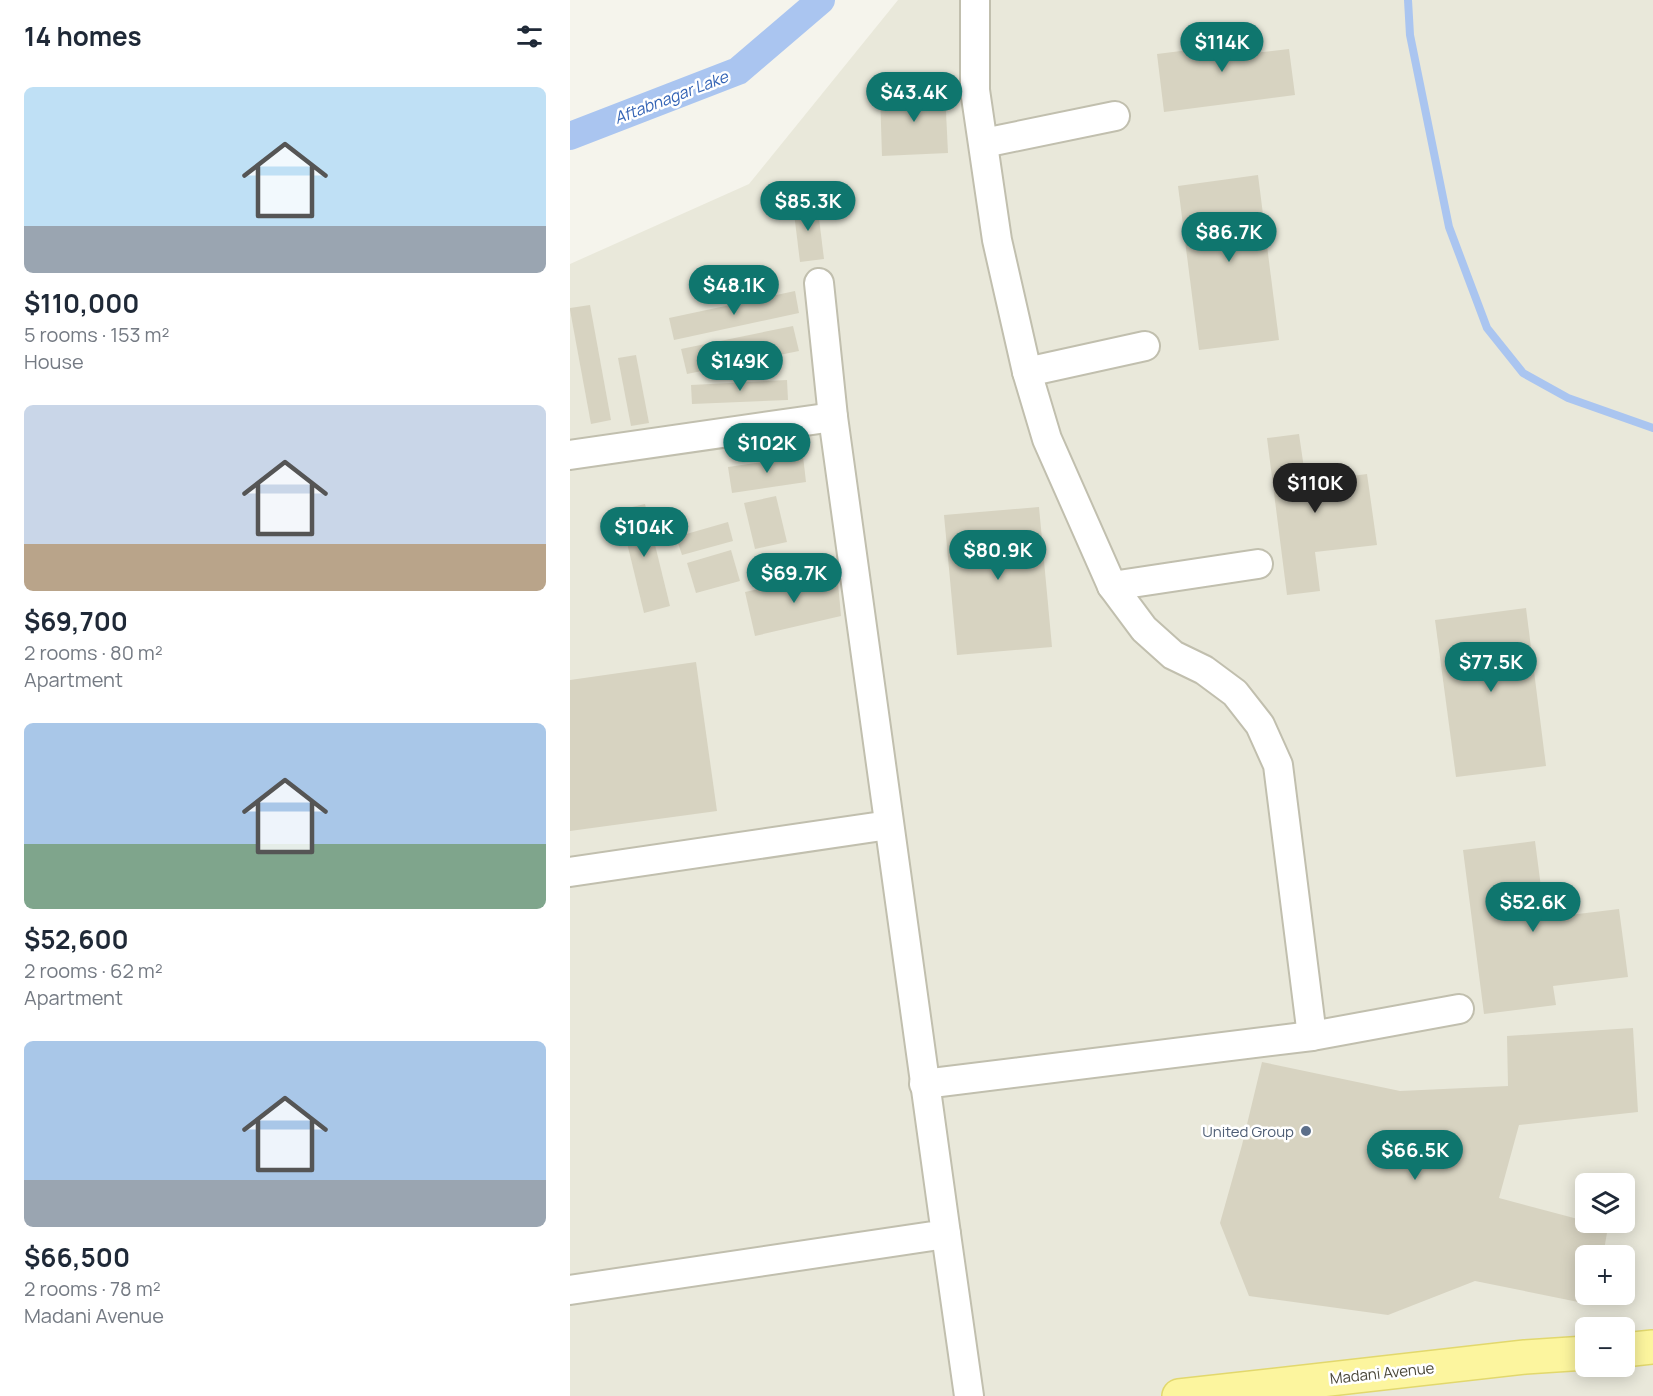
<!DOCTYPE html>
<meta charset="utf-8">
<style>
body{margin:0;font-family:Manrope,sans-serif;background:#f2f2f3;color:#1f2937;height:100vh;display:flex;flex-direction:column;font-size:22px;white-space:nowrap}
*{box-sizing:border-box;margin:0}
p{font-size:20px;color:#747a83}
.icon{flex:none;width:33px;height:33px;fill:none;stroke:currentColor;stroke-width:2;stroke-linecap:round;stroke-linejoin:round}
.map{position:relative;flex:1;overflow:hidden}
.drawer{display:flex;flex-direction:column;background:#fff;width:570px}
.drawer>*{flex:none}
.buttons{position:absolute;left:1005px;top:1173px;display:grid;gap:12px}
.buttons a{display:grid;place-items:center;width:60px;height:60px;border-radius:9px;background:#fff;box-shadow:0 3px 15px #0003;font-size:30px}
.price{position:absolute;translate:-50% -51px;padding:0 14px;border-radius:21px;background:#0f766e;color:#fff;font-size:20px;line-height:39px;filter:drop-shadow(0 2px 3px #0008)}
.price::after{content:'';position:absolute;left:50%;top:36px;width:18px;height:14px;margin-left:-9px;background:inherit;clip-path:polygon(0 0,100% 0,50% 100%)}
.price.active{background:#222;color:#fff}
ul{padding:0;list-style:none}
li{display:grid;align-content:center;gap:12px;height:318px;padding:0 24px}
li span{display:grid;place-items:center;height:186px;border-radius:9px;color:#555}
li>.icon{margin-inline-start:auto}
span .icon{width:108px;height:108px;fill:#fffc;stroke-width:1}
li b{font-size:26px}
h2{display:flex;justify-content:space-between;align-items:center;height:72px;padding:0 24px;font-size:26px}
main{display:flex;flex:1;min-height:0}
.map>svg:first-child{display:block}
</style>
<main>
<section class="drawer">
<h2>14 homes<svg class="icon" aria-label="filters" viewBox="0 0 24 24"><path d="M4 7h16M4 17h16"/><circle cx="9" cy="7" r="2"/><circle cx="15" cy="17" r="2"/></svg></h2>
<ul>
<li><span style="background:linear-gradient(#bfe0f5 75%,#9aa5b1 0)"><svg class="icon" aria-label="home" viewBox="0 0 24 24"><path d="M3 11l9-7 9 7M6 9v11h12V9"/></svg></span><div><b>$110,000</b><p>5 rooms · 153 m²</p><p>House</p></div></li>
<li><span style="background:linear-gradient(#c9d6e8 75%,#b9a48a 0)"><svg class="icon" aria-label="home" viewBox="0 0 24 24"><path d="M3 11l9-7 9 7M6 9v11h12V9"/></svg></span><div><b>$69,700</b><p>2 rooms · 80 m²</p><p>Apartment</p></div></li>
<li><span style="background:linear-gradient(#a9c7e8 65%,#7fa58c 0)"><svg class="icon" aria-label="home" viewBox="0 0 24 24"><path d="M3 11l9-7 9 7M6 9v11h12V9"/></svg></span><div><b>$52,600</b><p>2 rooms · 62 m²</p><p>Apartment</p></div></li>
<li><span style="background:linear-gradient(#a9c7e8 75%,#9aa5b1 0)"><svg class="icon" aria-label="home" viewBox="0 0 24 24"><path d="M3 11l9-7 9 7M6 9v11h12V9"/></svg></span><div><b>$66,500</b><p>2 rooms · 78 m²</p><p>Madani Avenue</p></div></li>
</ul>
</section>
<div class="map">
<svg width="1083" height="1396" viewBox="0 0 1083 1396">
<rect width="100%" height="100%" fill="#f5f4ec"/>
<path fill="#e9e8da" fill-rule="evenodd" d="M328,0H1083V1396H0V264L179,184ZM1016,1184H1054V1222H1016ZM1016,1256H1054V1294H1016ZM1016,1328H1054V1366H1016Z"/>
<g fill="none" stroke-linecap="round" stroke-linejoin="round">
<polyline stroke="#aac5f0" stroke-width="8" points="838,0 840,35 879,227 917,328 953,373 998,398 1083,428"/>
<polyline stroke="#aac5f0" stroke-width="28" points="0,136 168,71 251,0"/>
</g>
<g fill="#d7d3c1">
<polygon points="671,28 675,54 719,49 725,95 594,112 587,54 619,50 617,35"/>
<polygon points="375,91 378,153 312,156 310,93"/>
<polygon points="688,175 709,340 629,350 608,186"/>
<polygon points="247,202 254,259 230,262 223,205"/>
<polygon points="225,291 229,313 104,340 99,318"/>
<polygon points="20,305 41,420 21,424 0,310 0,308"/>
<polygon points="223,326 229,351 117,374 111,349"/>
<polygon points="66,355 79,423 61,426 48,358"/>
<polygon points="217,380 218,400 122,404 121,385"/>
<polygon points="729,434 736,482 797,474 807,545 745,552 750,591 717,595 697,438"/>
<polygon points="233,456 236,482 162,493 158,467"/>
<polygon points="206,496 217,542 185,549 174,503"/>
<polygon points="75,504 100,606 74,613 49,510"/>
<polygon points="469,507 482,647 387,655 374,515"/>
<polygon points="158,522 163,541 112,555 106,537"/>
<polygon points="161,550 170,581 126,593 117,563"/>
<polygon points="267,572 271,616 185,636 175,592"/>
<polygon points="956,608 976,766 886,777 865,620"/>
<polygon points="126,662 147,811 0,831 0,680"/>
<polygon points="965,841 975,918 1049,909 1058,977 983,986 986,1005 914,1014 893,850"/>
<polygon points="1063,1028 1068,1112 949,1125 929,1198 1038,1227 1033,1256 1016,1256 1016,1294 1025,1294 1023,1305 905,1281 818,1315 679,1296 650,1223 672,1145 692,1062 830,1091 938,1086 937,1036"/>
</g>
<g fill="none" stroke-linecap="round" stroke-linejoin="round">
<g stroke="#c1bfae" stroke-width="32">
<g id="minor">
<polyline points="405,0 405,90 427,240 457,372 477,439 542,586 574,629 603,655 634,670 665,693 690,725 708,765 742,1036"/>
<polyline points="414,143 545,116"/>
<polyline points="457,372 575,346"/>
<polyline points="0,455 263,417"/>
<polyline points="542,586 688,564"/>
<polyline points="0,872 319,825"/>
<polyline points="354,1084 742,1036 889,1009"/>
<polyline points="376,1234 399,1396"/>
<polyline points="0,1290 376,1234 263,417 249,283"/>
</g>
</g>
<g stroke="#e2d86d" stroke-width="36">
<g id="major">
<polyline points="1054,1350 1083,1347"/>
<polyline points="609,1396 955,1357 1016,1353"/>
</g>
</g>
<use href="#minor" stroke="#fff" stroke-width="28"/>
<use href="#major" stroke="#fcf59e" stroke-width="33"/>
</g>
<circle fill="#5c6f8a" stroke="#fff" stroke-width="2" cx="736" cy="1131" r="6"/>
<g text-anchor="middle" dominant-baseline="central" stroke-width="5" stroke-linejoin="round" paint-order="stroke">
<g font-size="15" fill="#4e5e75" stroke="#fff" text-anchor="end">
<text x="724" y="1131">United Group</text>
</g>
<g font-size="15" fill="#4a4739" stroke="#fff">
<text transform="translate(812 1373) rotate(-6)">Madani Avenue</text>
</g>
<g font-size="16" font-style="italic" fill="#3363b5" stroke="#fff">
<text transform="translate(101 97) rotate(-21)">Aftabnagar Lake</text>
</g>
</g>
</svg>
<div class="buttons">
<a><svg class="icon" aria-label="layers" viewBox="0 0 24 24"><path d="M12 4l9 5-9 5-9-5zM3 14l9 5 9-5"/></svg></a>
<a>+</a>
<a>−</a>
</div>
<b class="price" style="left:652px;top:73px">$114K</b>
<b class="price" style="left:344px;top:123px">$43.4K</b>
<b class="price" style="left:238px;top:232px">$85.3K</b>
<b class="price" style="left:659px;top:263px">$86.7K</b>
<b class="price" style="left:164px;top:316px">$48.1K</b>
<b class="price" style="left:170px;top:392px">$149K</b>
<b class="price" style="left:197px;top:474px">$102K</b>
<b class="price active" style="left:745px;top:514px">$110K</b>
<b class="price" style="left:74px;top:558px">$104K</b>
<b class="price" style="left:428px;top:581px">$80.9K</b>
<b class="price" style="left:224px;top:604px">$69.7K</b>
<b class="price" style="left:921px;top:693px">$77.5K</b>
<b class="price" style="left:963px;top:933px">$52.6K</b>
<b class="price" style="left:845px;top:1181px">$66.5K</b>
</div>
</main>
